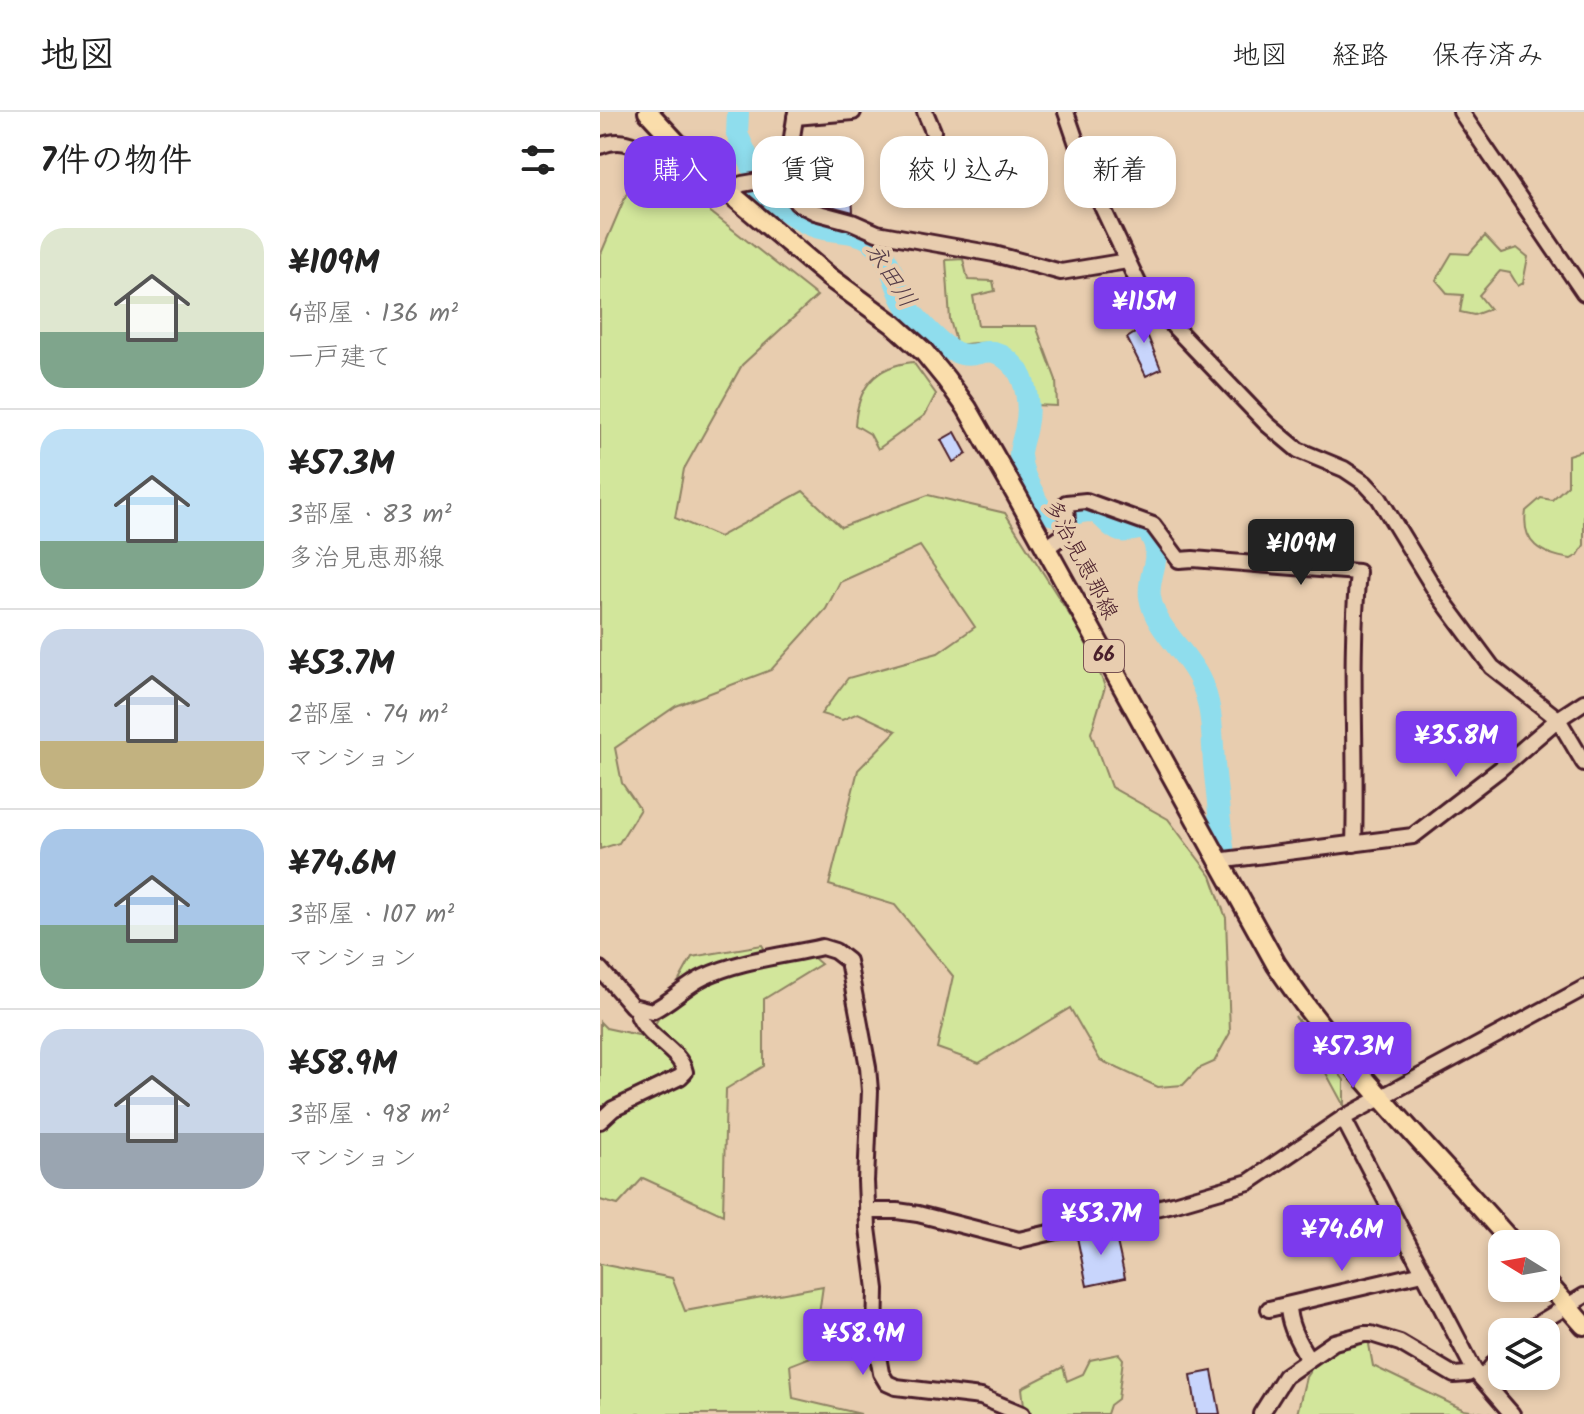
<!DOCTYPE html>
<html lang="ja">
<meta charset="utf-8">
<style>
body{margin:0;font-family:Kalam,"Klee One",sans-serif;background:#f2f2f2;color:#222;height:100vh;display:flex;flex-direction:column;font-size:30px;white-space:nowrap}
*{box-sizing:border-box;margin:0}
p{font-size:26px;color:#767676}
.icon{flex:none;width:44px;height:44px;fill:none;stroke:currentColor;stroke-width:2;stroke-linecap:round;stroke-linejoin:round}
.map{position:relative;flex:1;overflow:hidden}
.details{display:flex;flex-direction:column;background:#fff;width:600px}
.details>*{flex:none}
.banner{position:absolute;left:24px;top:24px;width:760px;height:72px;display:flex;gap:16px}
.needle{width:52px;rotate:281deg}
.buttons{position:absolute;left:888px;top:1118px;display:grid;gap:16px}
.buttons a{display:grid;place-items:center;width:72px;height:72px;border-radius:16px;background:#fff;box-shadow:0 4px 12px #0003;font-size:40px}
.price{position:absolute;translate:-50% -68px;padding:0 18px;border-radius:8px;background:#7c3aed;color:#fff;font-size:26px;line-height:52px;filter:drop-shadow(0 2px 4px #0008)}
.price::after{content:'';position:absolute;left:50%;top:48px;width:24px;height:18px;margin-left:-12px;background:inherit;clip-path:polygon(0 0,100% 0,50% 100%)}
.price.active{background:#222;color:#fff}
ul{padding:0;list-style:none}
li{display:flex;align-items:center;gap:24px;height:200px;padding:0 40px}
li+li{border-top:2px solid #e0e0e0}
li span{display:grid;place-items:center;flex:none;width:224px;height:160px;border-radius:24px;color:#555}
li>.icon{margin-inline-start:auto}
span .icon{width:96px;height:96px;fill:#fffc;stroke-width:1}
li b{font-size:34px}
h2{display:flex;justify-content:space-between;align-items:center;height:96px;padding:0 40px;font-size:34px}
.tag{padding:0 28px;border-radius:24px;background:#fff;box-shadow:0 4px 12px #0003;font-size:28px;line-height:72px}
.tag.active{background:#7c3aed;color:#fff}
header{display:flex;align-items:center;gap:48px;box-sizing:border-box;height:112px;padding:0 40px;background:#fff;border-bottom:2px solid #e0e0e0}
header strong{font-size:38px}
nav{display:flex;gap:44px;margin-inline-start:auto;font-size:28px}
main{display:flex;flex:1;min-height:0}
.map>svg:first-child{display:block}
</style>
<header>
<strong>地図</strong>
<nav><a>地図</a><a>経路</a><a>保存済み</a></nav>
</header>
<main>
<section class="details">
<h2>7件の物件<svg class="icon" aria-label="filters" viewBox="0 0 24 24"><path d="M4 7h16M4 17h16"/><circle cx="9" cy="7" r="2"/><circle cx="15" cy="17" r="2"/></svg></h2>
<ul>
<li><span style="background:linear-gradient(#dfe7d0 65%,#7fa58c 0)"><svg class="icon" aria-label="home" viewBox="0 0 24 24"><path d="M3 11l9-7 9 7M6 9v11h12V9"/></svg></span><div><b>¥109M</b><p>4部屋 · 136 m²</p><p>一戸建て</p></div></li>
<li><span style="background:linear-gradient(#bfe0f5 70%,#7fa58c 0)"><svg class="icon" aria-label="home" viewBox="0 0 24 24"><path d="M3 11l9-7 9 7M6 9v11h12V9"/></svg></span><div><b>¥57.3M</b><p>3部屋 · 83 m²</p><p>多治見恵那線</p></div></li>
<li><span style="background:linear-gradient(#c9d6e8 70%,#c2b280 0)"><svg class="icon" aria-label="home" viewBox="0 0 24 24"><path d="M3 11l9-7 9 7M6 9v11h12V9"/></svg></span><div><b>¥53.7M</b><p>2部屋 · 74 m²</p><p>マンション</p></div></li>
<li><span style="background:linear-gradient(#a9c7e8 60%,#7fa58c 0)"><svg class="icon" aria-label="home" viewBox="0 0 24 24"><path d="M3 11l9-7 9 7M6 9v11h12V9"/></svg></span><div><b>¥74.6M</b><p>3部屋 · 107 m²</p><p>マンション</p></div></li>
<li><span style="background:linear-gradient(#c9d6e8 65%,#9aa5b1 0)"><svg class="icon" aria-label="home" viewBox="0 0 24 24"><path d="M3 11l9-7 9 7M6 9v11h12V9"/></svg></span><div><b>¥58.9M</b><p>3部屋 · 98 m²</p><p>マンション</p></div></li>
</ul>
</section>
<div class="map">
<svg width="984" height="1302" viewBox="0 0 984 1302">
<rect width="100%" height="100%" fill="#e8cdaf"/>
<filter id="ink" filterUnits="userSpaceOnUse"><feTurbulence type="fractalNoise" baseFrequency=".0125" numOctaves="2"/><feDisplacementMap in="SourceGraphic" scale="16" xChannelSelector="R" yChannelSelector="G"/><feConvolveMatrix kernelMatrix="1 2 1 2 8 2 1 2 1" color-interpolation-filters="sRGB"/></filter>
<g filter="url(#ink)">
<g fill="#d2e69b" stroke="#8e8263" stroke-width="2">
<polygon points="48,31 89,83 217,184 142,253 84,357 75,406 119,425 203,379 241,415 328,383 405,401 490,535 505,575 491,621 511,675 568,707 611,764 626,806 630,921 614,950 598,957 583,973 558,975 500,948 470,896 379,951 337,936 353,864 295,793 229,773 258,658 296,619 258,601 242,608 221,602 248,566 338,541 375,515 320,434 240,470 226,497 171,558 76,594 15,636 22,671 40,697 19,731 0,737 0,144"/>
<polygon points="885,124 901,141 917,136 928,145 923,171 918,174 910,161 900,159 879,183 890,197 874,203 860,200 863,183 848,182 836,168 852,141 869,142"/>
<path d="M363,147L368,168L393,169L395,179L373,184L378,214H436L456,268L457,294L433,293C429,268 419,234 389,231C378,230 367,232 357,233L350,208L346,148Z"/>
<path d="M313,250L336,282L325,303L278,337L270,322L255,313C258,275 275,254 313,250Z"/>
<path d="M984,338V433L978,443L971,447C941,442 921,432 926,399L941,386L952,388L968,373V343Z"/>
<polygon points="162,833 172,849 208,841 221,852 164,887 164,954 126,977 123,1103 43,1066 18,1093 0,1088 0,910 6,916 48,925 92,845"/>
<polygon points="695,904 744,968 744,994"/>
<polygon points="0,1152 72,1166 85,1199 223,1174 216,1222 231,1237 190,1253 193,1286 261,1302 0,1302"/>
<polygon points="768,1227 773,1254 864,1298 891,1302 697,1302 706,1265 722,1241"/>
<polygon points="519,1242 523,1247 518,1287 510,1293 507,1302 425,1302 422,1276 463,1255 467,1269 483,1262 490,1248"/>
</g>
<g fill="none" stroke-linecap="round" stroke-linejoin="round">
<path stroke="#8fdded" stroke-width="22" d="M138,0L137,22L155,61V74L158,76C176,90 192,106 213,114C234,122 260,116 276,133C291,149 294,170 303,188C310,201 341,234 355,240C381,251 386,224 415,255C427,269 430,296 426,314C425,323 420,333 420,343C421,358 427,370 434,383C438,393 443,401 454,403C469,406 478,399 490,399C503,400 508,416 520,419C527,421 536,417 544,416C569,439 546,461 550,485C555,518 587,539 600,568C613,593 612,624 614,652C617,682 620,713 624,743"/>
</g>
<g fill="#c8d5fc" stroke="#4a1f2b" stroke-width="2">
<polygon points="251,66 253,100 219,91 204,83 201,79 219,80 219,67"/>
<polygon points="546,198 555,208 545,217 561,257 546,264 527,226 541,217 533,209"/>
<polygon points="355,320 367,342 353,350 341,328"/>
<polygon points="514,1116 525,1166 487,1174 477,1125"/>
<polygon points="612,1259 620,1302 597,1302 591,1263"/>
</g>
<g fill="none" stroke-linecap="round" stroke-linejoin="round">
<g stroke="#4a1f2b" stroke-width="20">
<g id="minor">
<polyline points="325,0 333,19"/>
<polyline points="466,0 489,67 541,177 576,217 667,312 698,338 744,357 765,371 779,386 837,481 892,555 958,607 984,651"/>
<polyline points="861,0 984,181"/>
<polyline points="195,5 253,0"/>
<path d="M0,34C36,19 47,49 75,66L82,67L99,55"/>
<polyline points="182,65 197,91 215,100 252,110 277,121 394,142 461,160 527,149"/>
<polyline points="129,79 142,72 182,65 189,44 196,0"/>
<path d="M446,436L463,424L467,412L466,391L486,389L553,413L579,448L593,447L758,460C749,551 757,641 754,732"/>
<polyline points="617,749 813,724 900,657 958,607 984,590"/>
<path d="M0,857L32,894L52,899C71,890 85,874 104,865C140,848 183,844 222,835L235,839L248,849L268,955L270,979L266,1069L268,1116L276,1177L275,1227L281,1261L287,1271L296,1275L381,1285L422,1302"/>
<polyline points="743,1006 874,1258 912,1302"/>
<path d="M0,1009L13,997L80,965L85,960C80,938 48,927 38,903L40,898"/>
<polyline points="267,1099 297,1099 318,1102 419,1128 573,1092 649,1070 743,1006 984,876"/>
<path d="M688,1193C688,1213 698,1231 709,1247"/>
<polyline points="669,1197 823,1161"/>
<polyline points="924,1220 984,1184"/>
<polyline points="882,1267 902,1241"/>
<polyline points="661,1302 685,1264 734,1230 764,1222 771,1222 800,1231 854,1263 868,1262 874,1258"/>
</g>
</g>
<g stroke="#4a1f2b" stroke-width="24">
<g id="major">
<path d="M48,0L99,55L229,165L293,212L324,240L346,267L367,296L416,382L676,852C744,954 833,1040 913,1132"/>
<polyline points="946,1170 984,1213"/>
</g>
</g>
<use href="#minor" stroke="#e8cdaf" stroke-width="14"/>
<use href="#major" stroke="#faddab" stroke-width="18"/>
</g>
</g>
<g text-anchor="middle" dominant-baseline="central" stroke-width="8" stroke-linejoin="round" paint-order="stroke">
<rect fill="#e8cdaf" stroke="#795353" stroke-width="2" x="484" y="528" width="40" height="32" rx="6"/>
<g font-size="20" font-weight="bold" fill="#4a1f2b">
<text x="504" y="544">66</text>
</g>
<g font-size="22" fill="#4a1f2b" stroke="#e8cdaf">
<text transform="translate(480 448) rotate(62)">多治見恵那線</text>
</g>
<g font-size="24" font-style="italic" fill="#543c48" stroke="#e8cdaf">
<text transform="translate(290 164) rotate(57)">永田川</text>
</g>
</g>
</svg>
<div class="buttons">
<a><svg class="needle" viewBox="-14 -14 28 28"><path d="M0-13l5 13h-10z" fill="#e53935"/><path d="M0 13l5-13h-10z" fill="#767676"/></svg></a>
<a><svg class="icon" aria-label="layers" viewBox="0 0 24 24"><path d="M12 4l9 5-9 5-9-5zM3 14l9 5 9-5"/></svg></a>
</div>
<b class="price" style="left:544px;top:233px">¥115M</b>
<b class="price active" style="left:701px;top:475px">¥109M</b>
<b class="price" style="left:856px;top:667px">¥35.8M</b>
<b class="price" style="left:753px;top:978px">¥57.3M</b>
<b class="price" style="left:501px;top:1145px">¥53.7M</b>
<b class="price" style="left:742px;top:1161px">¥74.6M</b>
<b class="price" style="left:263px;top:1265px">¥58.9M</b>
<div class="banner">
<a class="tag active">購入</a>
<a class="tag">賃貸</a>
<a class="tag">絞り込み</a>
<a class="tag">新着</a>
</div>
</div>
</main>
